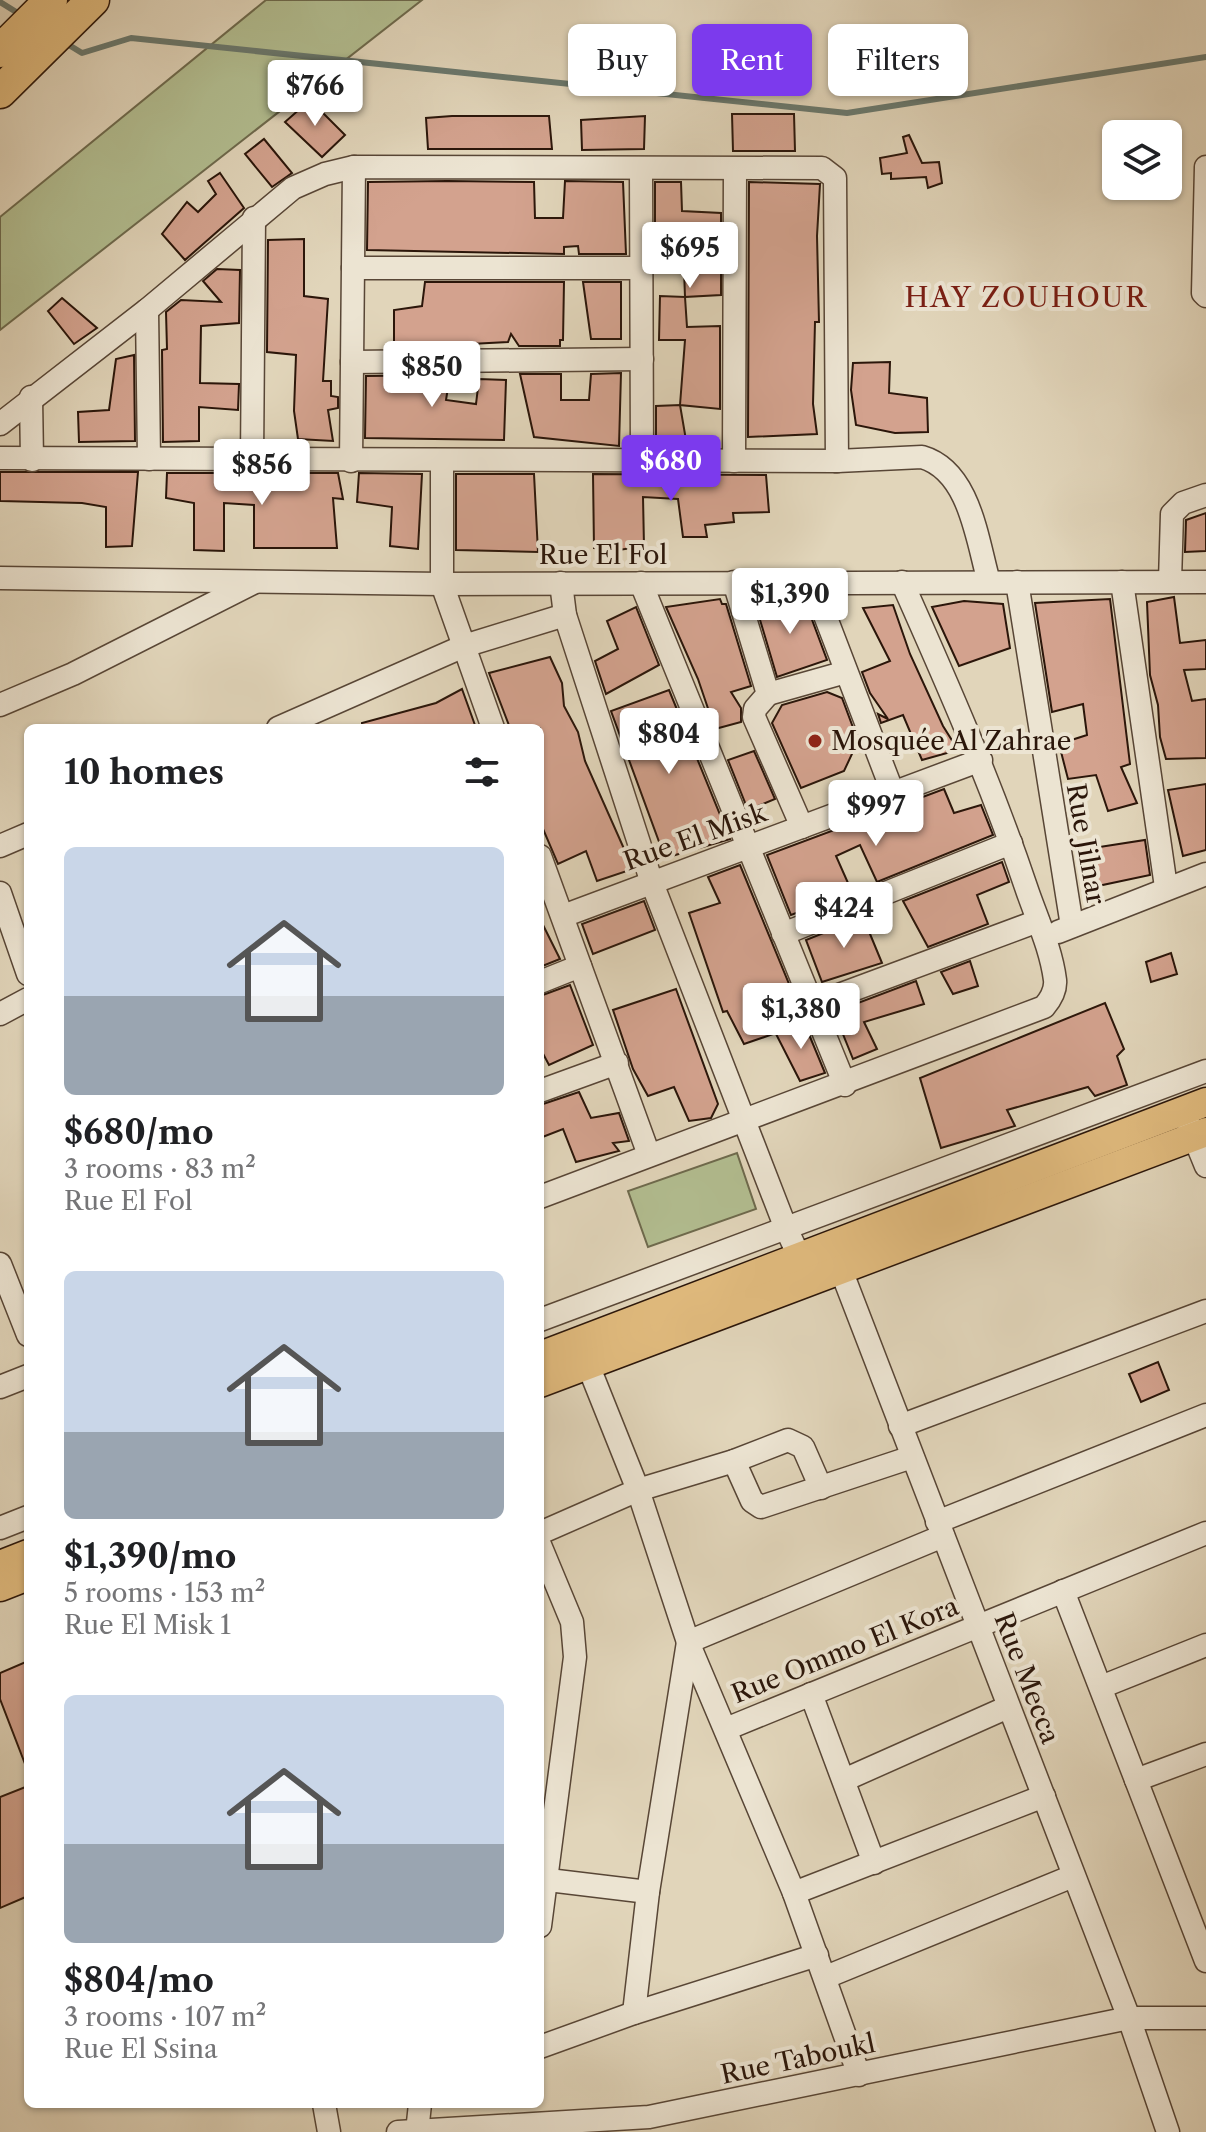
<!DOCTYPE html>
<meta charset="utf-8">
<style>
body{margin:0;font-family:"Libre Caslon Text",serif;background:#f6f6f6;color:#202124;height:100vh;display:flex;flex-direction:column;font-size:30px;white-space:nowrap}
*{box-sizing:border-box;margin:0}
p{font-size:26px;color:#757577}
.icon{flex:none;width:44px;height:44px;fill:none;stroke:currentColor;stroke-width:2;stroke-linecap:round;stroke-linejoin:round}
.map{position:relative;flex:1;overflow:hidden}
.drawer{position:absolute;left:24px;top:724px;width:520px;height:1384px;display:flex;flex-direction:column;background:#fff;border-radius:12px;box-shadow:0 2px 6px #0004}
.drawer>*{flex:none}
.banner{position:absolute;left:568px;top:24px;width:518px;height:72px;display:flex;gap:16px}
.buttons{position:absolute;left:1102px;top:120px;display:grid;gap:16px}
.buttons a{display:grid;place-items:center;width:80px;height:80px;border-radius:12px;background:#fff;box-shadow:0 2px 6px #0004;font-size:40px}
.price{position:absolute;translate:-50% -68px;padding:0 18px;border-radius:8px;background:#fff;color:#222;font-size:26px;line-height:52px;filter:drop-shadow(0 2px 4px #0008)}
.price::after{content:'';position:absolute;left:50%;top:48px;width:24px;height:18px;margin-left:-12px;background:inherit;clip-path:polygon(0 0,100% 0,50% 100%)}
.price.on{background:#7c3aed;color:#fff}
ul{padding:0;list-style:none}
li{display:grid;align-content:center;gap:16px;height:424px;padding:0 40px}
li span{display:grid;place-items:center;height:248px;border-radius:12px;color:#555}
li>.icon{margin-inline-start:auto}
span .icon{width:144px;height:144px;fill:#fffc;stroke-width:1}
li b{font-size:34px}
h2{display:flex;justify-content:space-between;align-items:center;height:96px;padding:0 40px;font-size:34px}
.chip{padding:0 28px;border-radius:12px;background:#fff;box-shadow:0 2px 6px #0004;font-size:28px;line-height:72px}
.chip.on{background:#7c3aed;color:#fff}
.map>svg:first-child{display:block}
</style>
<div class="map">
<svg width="1206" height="2132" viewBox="0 0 1206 2132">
<rect width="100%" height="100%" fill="#e1d5ba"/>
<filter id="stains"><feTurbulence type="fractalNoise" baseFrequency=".0025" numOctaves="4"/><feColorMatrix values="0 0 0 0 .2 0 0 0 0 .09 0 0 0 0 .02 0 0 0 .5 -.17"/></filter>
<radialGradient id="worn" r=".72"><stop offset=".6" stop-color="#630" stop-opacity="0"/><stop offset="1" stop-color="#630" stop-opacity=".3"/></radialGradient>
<g fill="#b2bd90" stroke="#6e6a4d" stroke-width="2">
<polygon points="266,0 422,0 0,330 0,217"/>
<polygon points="737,1153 756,1209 648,1247 628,1191"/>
</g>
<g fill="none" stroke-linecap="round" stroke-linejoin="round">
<g stroke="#6a786d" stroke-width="6">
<polyline points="0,2 21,15"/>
<polyline points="64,42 82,53 131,38 847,113 1206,57"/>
</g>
</g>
<g fill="#d3a28e" stroke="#2b160a" stroke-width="2">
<polygon points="310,100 345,135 322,157 285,122"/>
<polygon points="732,114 794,114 795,151 733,151"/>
<polygon points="452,116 549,116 552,149 428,149 426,118"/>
<polygon points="645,116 644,149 582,150 581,120"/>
<polygon points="909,135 922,163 939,162 942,183 928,188 926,177 891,179 891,173 882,174 880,158 907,153 903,137"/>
<polygon points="264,139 292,173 272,187 245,154"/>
<polygon points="220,173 244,208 185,260 162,234 187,202 198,212 216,194 208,181"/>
<polygon points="447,181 534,182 535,218 563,218 565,181 623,182 626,254 579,254 578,246 564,247 564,254 367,250 368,182"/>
<polygon points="655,182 681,182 682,211 721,213 721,295 685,297 687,327 720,326 720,409 680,405 685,340 659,340 660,296 685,297 684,269 655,265"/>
<polygon points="749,182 820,184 817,236 819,322 815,322 813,404 817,434 748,437"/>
<polygon points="304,239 304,296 328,299 323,381 331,381 331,396 338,397 338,408 328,410 333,441 298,439 294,411 296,355 267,352 268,240"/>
<polygon points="217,269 240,270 239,323 201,326 200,383 239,384 238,410 199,407 199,441 163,442 162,350 167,349 166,312 181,300 221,302 203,281"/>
<polygon points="425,282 564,282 563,340 560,340 560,346 519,346 511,334 508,342 394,348 394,310 422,306"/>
<polygon points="583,282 621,282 621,339 591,339"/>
<polygon points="62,298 97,328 74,344 48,311"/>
<polygon points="134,355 135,441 79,442 78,412 109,410 116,359"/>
<polygon points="890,362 889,393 927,398 928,432 895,433 856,425 851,390 853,363"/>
<polygon points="621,373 619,446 534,437 520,374 561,374 561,400 589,400 591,374"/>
<polygon points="450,375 446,400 476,404 479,379 506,380 504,440 365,438 366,376"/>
<polygon points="680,405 686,440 656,440 656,406"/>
<polygon points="0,472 138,472 132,546 106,547 106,507 82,503 0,501"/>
<polygon points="167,473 338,473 343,499 333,498 337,548 254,548 254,505 224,503 224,551 194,550 194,503 166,498"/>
<polygon points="359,473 422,474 418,549 390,546 392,507 357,502"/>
<polygon points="456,474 534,474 538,552 456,550"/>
<polygon points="593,474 766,475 769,512 733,513 734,522 705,525 707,537 683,537 678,499 643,497 644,546 619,550 594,548"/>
<polygon points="1206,513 1206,551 1185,552 1186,520"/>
<polygon points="1174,597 1180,643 1206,640 1206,669 1184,670 1192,701 1206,699 1206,758 1166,759 1160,737 1158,705 1150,675 1147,602"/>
<polygon points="720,599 722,604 726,604 751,686 731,692 741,708 741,722 715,729 698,679 666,607"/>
<polygon points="1110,599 1130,764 1121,767 1137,803 1108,811 1096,775 1068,779 1059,744 1087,735 1083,704 1052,712 1035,603"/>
<polygon points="805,601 827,660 777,677 755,603"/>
<polygon points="964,601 1003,604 1010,648 959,666 932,607"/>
<polygon points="893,605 910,654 943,726 958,750 922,760 903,715 881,723 878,714 888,719 870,693 862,672 890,661 863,608"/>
<polygon points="636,607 659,665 606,694 595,661 618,649 607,621"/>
<polygon points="550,657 562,683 564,706 578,732 585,761 633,869 597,881 586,851 558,864 540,822 540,728 510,728 489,673"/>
<polygon points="462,689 476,728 362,728 362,723 436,703"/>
<polygon points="669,690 730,839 665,858 611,711"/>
<polygon points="827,692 842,698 858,741 844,771 801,788 772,723 782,705"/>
<polygon points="754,751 775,799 748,810 728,760"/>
<polygon points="1206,784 1206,850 1183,856 1168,790"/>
<polygon points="944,789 954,813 981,805 993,835 877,882 860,845 836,856 852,892 791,915 767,855"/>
<polygon points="1145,840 1150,875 1093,887 1080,850"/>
<polygon points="1002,862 1009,882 977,895 988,924 928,947 903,901"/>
<polygon points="740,865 792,991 763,1000 779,1032 744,1044 727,1011 723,1012 689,913 720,903 708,877"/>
<polygon points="644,901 655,930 593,954 582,924"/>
<polygon points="863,917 882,963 822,982 806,940"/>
<polygon points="540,919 560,959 540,967"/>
<polygon points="1171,953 1177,974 1151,982 1146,962"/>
<polygon points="970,961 978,986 953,994 941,972"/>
<polygon points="916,981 924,1004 864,1022 877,1049 853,1059 834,1012"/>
<polygon points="570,985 593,1045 549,1065 540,1048 540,996"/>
<polygon points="676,989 718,1104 711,1118 689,1121 674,1087 648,1096 633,1069 613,1010"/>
<polygon points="1105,1003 1124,1049 1117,1056 1127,1085 1095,1096 1088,1087 1007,1110 1015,1126 941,1148 920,1078"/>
<polygon points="803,1020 825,1073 800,1081 776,1034"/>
<polygon points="579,1092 591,1118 619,1113 629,1141 613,1143 619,1151 576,1162 563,1129 540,1138 540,1105"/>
<polygon points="1158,1362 1169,1390 1141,1402 1129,1374"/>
<polygon points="28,1661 28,1768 27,1769 0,1699 0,1673"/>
<polygon points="28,1786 28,1896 0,1908 0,1797"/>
</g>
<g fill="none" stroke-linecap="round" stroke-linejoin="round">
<g stroke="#584636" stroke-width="25">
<g id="minor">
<polyline points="1206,167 1203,293 1206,296"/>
<polyline points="641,169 642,461"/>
<polyline points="353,268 642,268"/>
<polyline points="147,310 149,459"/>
<polyline points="352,362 642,359"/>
<polyline points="31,397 32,460"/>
<polyline points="0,424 147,310 293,188 325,174 354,167 822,168 835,178 837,461"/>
<path d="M0,458L837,461L922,457C970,471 977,540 989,582"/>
<polyline points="252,460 254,218"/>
<polyline points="351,461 354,167"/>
<polyline points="442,461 442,584 493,728"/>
<polyline points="734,461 735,169"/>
<polyline points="0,578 442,584 1206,582"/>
<polyline points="1170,581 1172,514 1183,503 1206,495"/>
<polyline points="734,582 768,694 755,709 754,717 802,827"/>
<polyline points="1017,582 1072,926"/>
<polyline points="1122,582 1166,887"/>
<polyline points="561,583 565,615 652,883 785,1226 805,1269"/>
<polyline points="641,583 845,1085"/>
<polyline points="813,584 893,793"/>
<polyline points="768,694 846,672"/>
<polyline points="0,705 73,674 253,583"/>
<polyline points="278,728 464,646 565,615"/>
<polyline points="0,846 28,834"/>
<polyline points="540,856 649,1155"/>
<polyline points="0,893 28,974"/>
<polyline points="563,916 981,760"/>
<polyline points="1058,932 1206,874"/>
<polyline points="783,934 1011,843"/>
<polyline points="540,982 580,966"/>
<polyline points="812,1005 1038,921"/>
<polyline points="0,1014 28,999"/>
<polyline points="540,1091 617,1063"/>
<polyline points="1188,1122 1206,1166"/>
<path d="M540,1197L1044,1007C1050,1000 1056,990 1055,980C1051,948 1036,917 1026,887C991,783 947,683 902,582"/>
<polyline points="836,1257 1129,2018 1168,2132"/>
<polyline points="0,1264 28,1335"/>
<polyline points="540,1320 1206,1071"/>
<polyline points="588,1365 638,1490 688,1642 794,1893 859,2075"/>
<polyline points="0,1387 28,1376"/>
<polyline points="900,1426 1206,1311"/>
<polyline points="734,1461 752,1501 761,1507 912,1457"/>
<polyline points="937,1522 1206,1415"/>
<polyline points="0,1528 28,1517"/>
<polyline points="540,1533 638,1490 734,1461 788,1440 803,1447 821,1488"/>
<polyline points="540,1545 572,1622 575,1657 540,1926"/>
<polyline points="1063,1591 1206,1961"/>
<polyline points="1101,1687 1206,1645"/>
<polyline points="811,1694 874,1863"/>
<polyline points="726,1729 1206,1533"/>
<polyline points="844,1780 1008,1707"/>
<polyline points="1136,1780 1206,1754"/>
<polyline points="540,1879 648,1892"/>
<polyline points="794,1893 1044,1796"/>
<polyline points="826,1977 1073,1876"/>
<polyline points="634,2013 648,1892 688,1642 943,1536"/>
<polyline points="540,2047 634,2013 817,1955"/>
<polyline points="324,2104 329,2132"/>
<polyline points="398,2132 649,2117 1129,2018 1206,2018"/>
<polyline points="417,2132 420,2104"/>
</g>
</g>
<g stroke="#2b160a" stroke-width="31">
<g id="major">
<polyline points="540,1356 1206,1102"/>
<polyline points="540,1383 1206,1132"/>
<polyline points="0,1565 28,1554"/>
<polyline points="0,1587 28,1576"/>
</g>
</g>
<g stroke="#2b160a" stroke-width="35">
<g id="highway">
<polyline points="0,51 51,0"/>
<polyline points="0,92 93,0"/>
</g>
</g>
<use href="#minor" stroke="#ece4d2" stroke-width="22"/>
<use href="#major" stroke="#e0ba7d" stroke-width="28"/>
<use href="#highway" stroke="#e0ba7d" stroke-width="32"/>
</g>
<circle fill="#8f2418" stroke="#ece4d2" stroke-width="3" cx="815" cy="741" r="8"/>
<g text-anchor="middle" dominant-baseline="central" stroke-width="8" stroke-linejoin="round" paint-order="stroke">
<g font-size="26" fill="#2b160a" stroke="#ece4d2">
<text x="603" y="555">Rue El Fol</text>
<text transform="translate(695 837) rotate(-20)">Rue El Misk</text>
<text transform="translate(1086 844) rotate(80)">Rue Jilnar</text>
<text transform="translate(845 1650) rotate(-22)">Rue Ommo El Kora</text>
<text transform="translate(1027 1678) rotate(69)">Rue Mecca</text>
<text transform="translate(798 2059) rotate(-12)">Rue Taboukl</text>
</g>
<g font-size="26" fill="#2b160a" stroke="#ece4d2" text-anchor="start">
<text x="831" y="741">Mosquée Al Zahrae</text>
</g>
<g font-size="28" letter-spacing="2" fill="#7a1f14" stroke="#ece4d2">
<text x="1026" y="297">HAY ZOUHOUR</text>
</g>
</g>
<rect width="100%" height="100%" filter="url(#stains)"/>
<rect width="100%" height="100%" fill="url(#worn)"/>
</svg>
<div class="buttons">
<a><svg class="icon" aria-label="layers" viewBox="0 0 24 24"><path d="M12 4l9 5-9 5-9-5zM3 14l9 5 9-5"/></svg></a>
</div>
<b class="price" style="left:315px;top:128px">$766</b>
<b class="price" style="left:690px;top:290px">$695</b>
<b class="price" style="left:432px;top:409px">$850</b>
<b class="price on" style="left:671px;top:503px">$680</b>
<b class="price" style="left:262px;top:507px">$856</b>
<b class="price" style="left:790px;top:636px">$1,390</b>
<b class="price" style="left:669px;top:776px">$804</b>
<b class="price" style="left:876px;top:848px">$997</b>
<b class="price" style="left:844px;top:950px">$424</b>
<b class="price" style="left:801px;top:1051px">$1,380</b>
<div class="banner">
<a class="chip">Buy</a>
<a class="chip on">Rent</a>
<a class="chip">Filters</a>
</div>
<section class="drawer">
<h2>10 homes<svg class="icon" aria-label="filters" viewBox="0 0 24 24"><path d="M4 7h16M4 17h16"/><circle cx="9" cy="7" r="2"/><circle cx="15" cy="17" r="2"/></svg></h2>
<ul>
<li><span style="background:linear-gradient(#c9d6e8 60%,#9aa5b1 0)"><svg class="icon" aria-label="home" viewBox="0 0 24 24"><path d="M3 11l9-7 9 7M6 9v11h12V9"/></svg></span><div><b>$680/mo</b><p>3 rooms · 83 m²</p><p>Rue El Fol</p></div></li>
<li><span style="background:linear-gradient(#c9d6e8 65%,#9aa5b1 0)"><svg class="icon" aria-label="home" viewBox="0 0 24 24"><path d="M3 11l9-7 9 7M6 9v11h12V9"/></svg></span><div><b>$1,390/mo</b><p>5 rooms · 153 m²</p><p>Rue El Misk 1</p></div></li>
<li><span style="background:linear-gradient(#c9d6e8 60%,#9aa5b1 0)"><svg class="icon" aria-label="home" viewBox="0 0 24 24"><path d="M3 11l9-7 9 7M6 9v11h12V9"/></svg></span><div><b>$804/mo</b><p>3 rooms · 107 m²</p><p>Rue El Ssina</p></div></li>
</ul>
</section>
</div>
